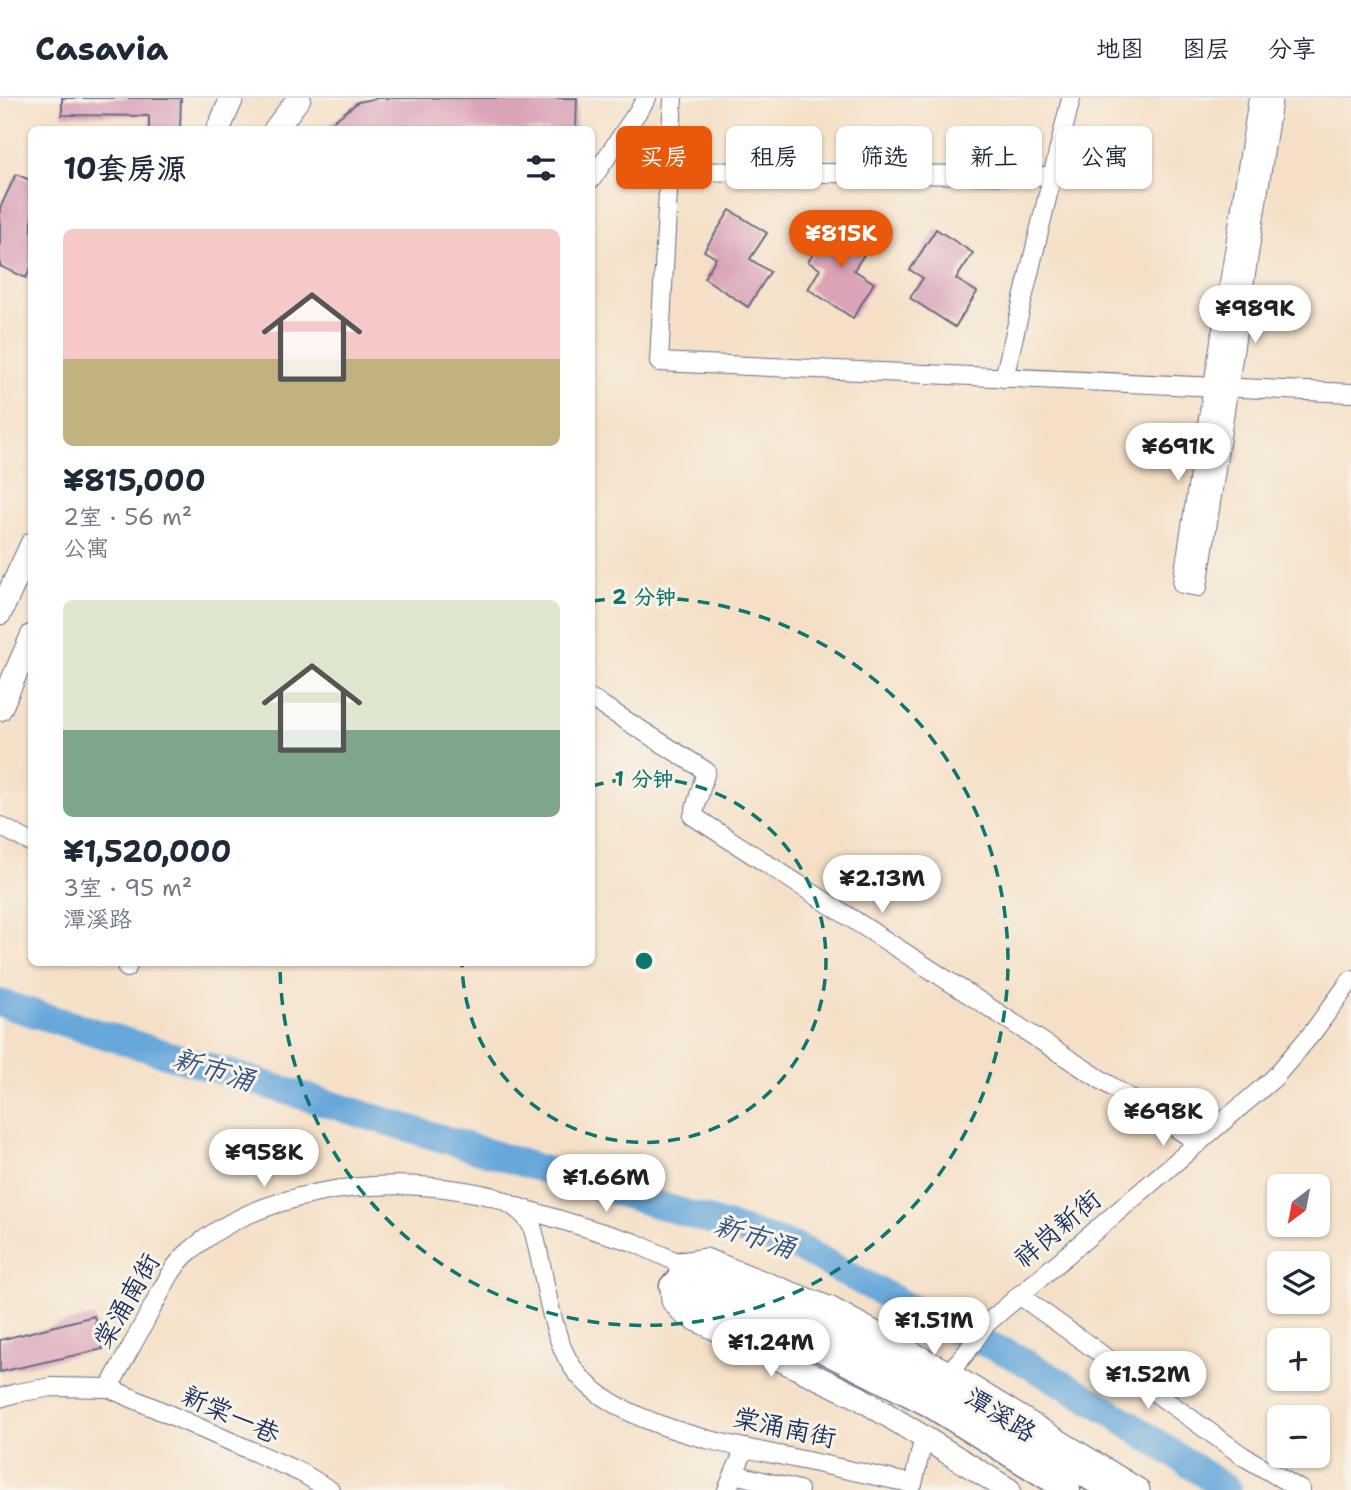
<!DOCTYPE html>
<html lang="zh">
<meta charset="utf-8">
<style>
body{margin:0;font-family:"Shantell Sans","LXGW WenKai TC",sans-serif;background:#f2f2f3;color:#1f2937;height:100vh;display:flex;flex-direction:column;font-size:26px;white-space:nowrap}
*{box-sizing:border-box;margin:0}
p{font-size:23px;color:#747a83}
.icon{flex:none;width:38px;height:38px;fill:none;stroke:currentColor;stroke-width:2;stroke-linecap:round;stroke-linejoin:round}
.map{position:relative;flex:1;overflow:hidden}
.panel{position:absolute;left:28px;top:28px;width:567px;height:840px;display:flex;flex-direction:column;background:#fff;border-radius:10px;box-shadow:0 2px 5px #0004}
.panel>*{flex:none}
.banner{position:absolute;left:616px;top:28px;width:630px;height:63px;display:flex;gap:14px}
.needle{width:46px;rotate:212deg}
.tools{position:absolute;left:1267px;top:1076px;display:grid;gap:14px}
.tools a{display:grid;place-items:center;width:63px;height:63px;border-radius:10px;background:#fff;box-shadow:0 2px 5px #0004;font-size:35px}
.price{position:absolute;translate:-50% -60px;padding:0 16px;border-radius:24px;background:#fff;color:#222;font-size:23px;line-height:46px;filter:drop-shadow(0 2px 4px #0008)}
.price::after{content:'';position:absolute;left:50%;top:42px;width:21px;height:16px;margin-left:-10px;background:inherit;clip-path:polygon(0 0,100% 0,50% 100%)}
.price.current{background:#ea580c;color:#fff}
ul{padding:0;list-style:none}
li{display:grid;align-content:center;gap:14px;height:371px;padding:0 35px}
li span{display:grid;place-items:center;height:217px;border-radius:10px;color:#555}
li>.icon{margin-inline-start:auto}
span .icon{width:126px;height:126px;fill:#fffc;stroke-width:1}
li b{font-size:30px}
h2{display:flex;justify-content:space-between;align-items:center;height:84px;padding:0 35px;font-size:30px}
.chip{padding:0 24px;border-radius:10px;background:#fff;box-shadow:0 2px 5px #0004;font-size:24px;line-height:63px}
.chip.current{background:#ea580c;color:#fff}
header{display:flex;align-items:center;gap:42px;box-sizing:border-box;height:98px;padding:0 35px;background:#fff;border-bottom:2px solid #e0e1e3}
header strong{font-size:33px}
nav{display:flex;gap:38px;margin-inline-start:auto;font-size:24px}
.map>svg:first-child{display:block}
</style>
<header>
<strong>Casavia</strong>
<nav><a>地图</a><a>图层</a><a>分享</a></nav>
</header>
<div class="map">
<svg width="1351" height="1392" viewBox="0 0 1351 1392">
<rect width="100%" height="100%" fill="#f7f3e8"/>
<filter id="ink" filterUnits="userSpaceOnUse"><feTurbulence type="fractalNoise" baseFrequency=".0143" numOctaves="2"/><feDisplacementMap in="SourceGraphic" scale="14" xChannelSelector="R" yChannelSelector="G"/><feConvolveMatrix kernelMatrix="1 2 1 2 8 2 1 2 1" color-interpolation-filters="sRGB"/></filter>
<filter id="wash" filterUnits="userSpaceOnUse"><feTurbulence type="fractalNoise" baseFrequency=".00686" numOctaves="4" result="noise"/><feDisplacementMap in="SourceGraphic" scale="28" xChannelSelector="R" yChannelSelector="G"/><feGaussianBlur stdDeviation="1.57" result="paint"/><feColorMatrix in="noise" values="0 0 0 0 0 0 0 0 0 0 0 0 0 0 0 0 0 1.4 0 .05"/><feComposite in="paint" operator="in"/></filter>
<g filter="url(#wash)">
<rect width="100%" height="100%" fill="#f5e0c7"/>
<g fill="none" stroke-linecap="round" stroke-linejoin="round">
<polyline stroke="#67a7da" stroke-width="28" points="0,905 799,1150 936,1224 1014,1258 1100,1307 1228,1392"/>
</g>
<g id="blocks">
<g fill="#daa3b8">
<polygon points="62,0 181,0 180,32 149,32 149,18 62,17"/>
<polygon points="378,0 577,0 576,32 322,32 358,4"/>
<polygon points="16,76 32,83 32,168 26,180 0,168 0,110"/>
<polygon points="730,112 767,135 750,161 770,174 748,209 704,180 716,160 704,153"/>
<polygon points="834,123 871,146 854,172 874,185 853,220 808,191 820,171 808,164"/>
<polygon points="936,131 973,155 956,181 977,194 955,229 910,200 923,180 910,172"/>
<polygon points="94,1218 103,1251 0,1274 0,1242"/>
</g>
</g>
</g>
<g filter="url(#ink)">
<use href="#blocks" fill-opacity="0" stroke="#676d83" stroke-width="2"/>
<g fill="none" stroke-linecap="round" stroke-linejoin="round">
<g stroke="#676d83" stroke-width="20">
<g id="minor">
<polyline points="673,0 659,264 1351,295"/>
<polyline points="1258,0 1182,486 1198,489 1273,0"/>
<polyline points="669,73 1052,78"/>
<polyline points="592,81 647,0"/>
<polyline points="1004,280 1071,0"/>
<polyline points="592,601 706,673 693,718 1199,1045"/>
<polyline points="0,728 32,745"/>
<polyline points="127,870 129,864"/>
<polyline points="518,1109 633,1144 681,1166 678,1175"/>
<polyline points="1019,1197 1243,1358 1301,1392"/>
<polyline points="948,1275 966,1255 985,1227 1274,980 1313,934 1351,882"/>
<path d="M109,1290C123,1263 138,1237 152,1210C163,1191 172,1167 190,1153C258,1093 372,1079 458,1092C487,1096 516,1101 532,1128C544,1168 548,1225 568,1262C603,1326 726,1346 793,1360C833,1369 873,1377 913,1386L924,1338"/>
<polyline points="0,1300 16,1295 52,1289 109,1290 302,1375 330,1392"/>
<polyline points="734,1376 799,1392"/>
<polyline points="727,1392 745,1350"/>
</g>
</g>
<g stroke="#676d83" stroke-width="25">
<g id="tertiary">
<polyline points="218,32 232,0"/>
<polyline points="275,32 299,0"/>
<polyline points="0,515 32,446"/>
<polyline points="0,611 32,538"/>
<polyline points="681,1166 705,1162 831,1211 948,1275 1138,1392"/>
<polyline points="672,1188 673,1203 685,1216 858,1299 1009,1392"/>
</g>
</g>
<g stroke="#676d83" stroke-width="27">
<g id="secondary">
<polyline points="681,1166 844,1237 939,1288 1110,1392"/>
<polyline points="672,1188 812,1247 927,1305 1068,1392"/>
</g>
</g>
<use href="#minor" stroke="#fff" stroke-width="18"/>
<use href="#tertiary" stroke="#fff" stroke-width="23"/>
<use href="#secondary" stroke="#fff" stroke-width="24"/>
</g>
</g>
<g fill="none" stroke="#0f766e" stroke-width="3.5" stroke-dasharray="12 9">
<path d="M592 688A182 182 0 1 1 462 865"/>
<path d="M593 503A364 364 0 1 1 280 866"/>
</g>
<g text-anchor="middle" dominant-baseline="central" stroke-width="6" stroke-linejoin="round" paint-order="stroke">
<g font-size="26" fill="#1b2f5e" stroke="#f7f3e8">
<text transform="translate(1057 1130) rotate(-40)">祥岗新街</text>
<text transform="translate(126 1202) rotate(-60)">棠涌南街</text>
<text transform="translate(231 1316) rotate(24)">新棠一巷</text>
<text transform="translate(1001 1316) rotate(32)">潭溪路</text>
<text transform="translate(785 1329) rotate(12)">棠涌南街</text>
</g>
<g font-size="28" font-style="italic" fill="#325383" stroke="#f7f3e8">
<text transform="translate(214 971) rotate(17)">新市涌</text>
<text transform="translate(755 1138) rotate(18)">新市涌</text>
</g>
</g>
<circle cx="644" cy="863" r="10" fill="#0f766e" stroke="#f7f3e8" stroke-width="3.5"/>
<g font-size="21" text-anchor="middle" font-weight="bold" fill="#0f766e" stroke="#f7f3e8" stroke-width="6" stroke-linejoin="round" paint-order="stroke">
<text x="644" y="506">2 分钟</text>
<text x="644" y="688">1 分钟</text>
</g>
</svg>
<div class="tools">
<a><svg class="needle" viewBox="-14 -14 28 28"><path d="M0-13l5 13h-10z" fill="#e53935"/><path d="M0 13l5-13h-10z" fill="#747a83"/></svg></a>
<a><svg class="icon" aria-label="layers" viewBox="0 0 24 24"><path d="M12 4l9 5-9 5-9-5zM3 14l9 5 9-5"/></svg></a>
<a>+</a>
<a>−</a>
</div>
<b class="price current" style="left:841px;top:172px">¥815K</b>
<b class="price" style="left:1255px;top:247px">¥989K</b>
<b class="price" style="left:1178px;top:385px">¥691K</b>
<b class="price" style="left:882px;top:817px">¥2.13M</b>
<b class="price" style="left:1163px;top:1050px">¥698K</b>
<b class="price" style="left:264px;top:1091px">¥958K</b>
<b class="price" style="left:606px;top:1116px">¥1.66M</b>
<b class="price" style="left:934px;top:1259px">¥1.51M</b>
<b class="price" style="left:771px;top:1281px">¥1.24M</b>
<b class="price" style="left:1148px;top:1313px">¥1.52M</b>
<div class="banner">
<a class="chip current">买房</a>
<a class="chip">租房</a>
<a class="chip">筛选</a>
<a class="chip">新上</a>
<a class="chip">公寓</a>
</div>
<section class="panel">
<h2>10套房源<svg class="icon" aria-label="filters" viewBox="0 0 24 24"><path d="M4 7h16M4 17h16"/><circle cx="9" cy="7" r="2"/><circle cx="15" cy="17" r="2"/></svg></h2>
<ul>
<li><span style="background:linear-gradient(#f6c9c9 60%,#c2b280 0)"><svg class="icon" aria-label="home" viewBox="0 0 24 24"><path d="M3 11l9-7 9 7M6 9v11h12V9"/></svg></span><div><b>¥815,000</b><p>2室 · 56 m²</p><p>公寓</p></div></li>
<li><span style="background:linear-gradient(#dfe7d0 60%,#7fa58c 0)"><svg class="icon" aria-label="home" viewBox="0 0 24 24"><path d="M3 11l9-7 9 7M6 9v11h12V9"/></svg></span><div><b>¥1,520,000</b><p>3室 · 95 m²</p><p>潭溪路</p></div></li>
</ul>
</section>
</div>
